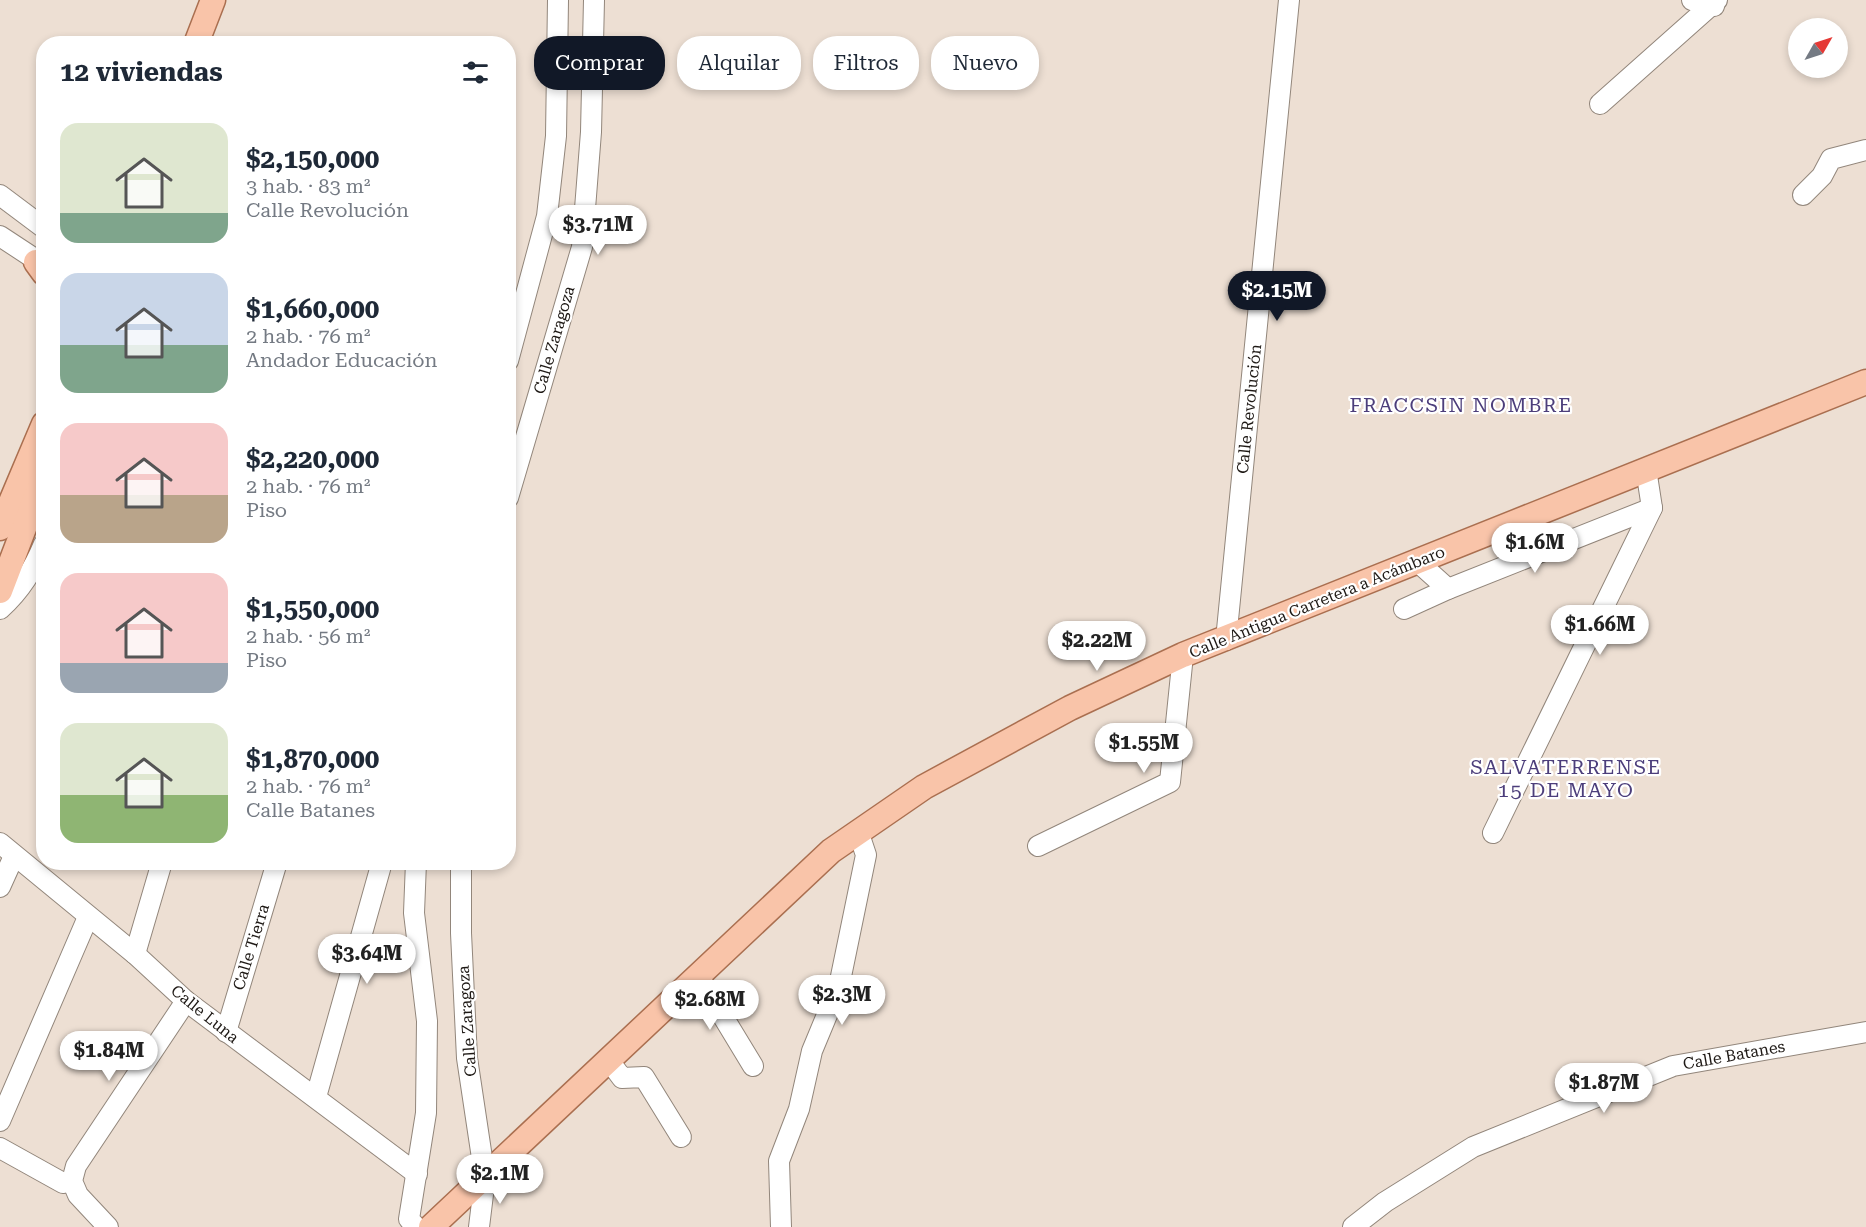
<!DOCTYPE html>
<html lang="es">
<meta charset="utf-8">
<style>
body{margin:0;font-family:"Roboto Serif",serif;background:#f6f6f7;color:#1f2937;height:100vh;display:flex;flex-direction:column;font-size:22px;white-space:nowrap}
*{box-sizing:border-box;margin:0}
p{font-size:20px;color:#747a83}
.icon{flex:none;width:33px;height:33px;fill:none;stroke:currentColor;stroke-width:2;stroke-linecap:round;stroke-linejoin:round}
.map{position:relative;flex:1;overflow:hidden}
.side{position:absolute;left:36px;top:36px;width:480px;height:834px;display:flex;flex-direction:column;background:#fff;border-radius:24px;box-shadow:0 3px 9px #0003}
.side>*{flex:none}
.top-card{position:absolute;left:534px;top:36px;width:570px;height:54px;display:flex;gap:12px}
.needle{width:39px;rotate:51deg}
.controls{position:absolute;left:1788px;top:18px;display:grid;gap:12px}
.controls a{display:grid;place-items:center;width:60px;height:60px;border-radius:50%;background:#fff;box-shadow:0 3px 9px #0003;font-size:30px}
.price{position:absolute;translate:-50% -51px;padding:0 14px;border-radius:21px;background:#fff;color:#222;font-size:20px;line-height:39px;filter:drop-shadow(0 2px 3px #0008)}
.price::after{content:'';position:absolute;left:50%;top:36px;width:18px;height:14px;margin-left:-9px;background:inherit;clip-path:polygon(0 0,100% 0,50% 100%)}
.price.on{background:#111827;color:#fff}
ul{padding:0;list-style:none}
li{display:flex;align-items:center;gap:18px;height:150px;padding:0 24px}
li span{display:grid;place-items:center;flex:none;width:168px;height:120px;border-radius:18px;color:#555}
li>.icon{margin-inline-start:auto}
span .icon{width:72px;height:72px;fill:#fffc;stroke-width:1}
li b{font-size:26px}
h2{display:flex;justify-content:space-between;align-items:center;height:72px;padding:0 24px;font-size:26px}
.chip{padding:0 21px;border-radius:24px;background:#fff;box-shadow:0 3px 9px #0003;font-size:21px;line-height:54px}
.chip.on{background:#111827;color:#fff}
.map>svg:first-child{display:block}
</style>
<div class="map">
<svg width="1866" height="1227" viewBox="0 0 1866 1227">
<rect width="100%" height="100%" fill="#eddfd3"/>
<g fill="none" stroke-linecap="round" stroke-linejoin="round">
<g stroke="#92867b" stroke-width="22">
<g id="minor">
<polyline points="1692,0 1714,6"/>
<polyline points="1600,104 1717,0"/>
<polyline points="0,195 44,228"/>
<polyline points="1803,195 1822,176 1831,159 1866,150"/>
<polyline points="0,236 44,265"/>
<polyline points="508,361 547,216 556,136 558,0"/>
<polyline points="508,498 582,247 591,132 594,0"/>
<polyline points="1419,563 1448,589"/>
<path d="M0,609C21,590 33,570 44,544"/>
<polyline points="1404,609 1448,589 1652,508"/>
<polyline points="1226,640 1289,0"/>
<polyline points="1493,833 1652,508 1646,469"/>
<polyline points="0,843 135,954 186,1001 417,1174"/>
<polyline points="1038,846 1170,782 1183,655"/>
<polyline points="416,862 414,913 427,1021 426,1113 409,1219 416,1227"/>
<polyline points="461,862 461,933 467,1058 485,1178 479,1227"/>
<polyline points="0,887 14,856"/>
<polyline points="135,954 162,862"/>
<polyline points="699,977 753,1066"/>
<polyline points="226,1032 277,862"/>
<polyline points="610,1062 622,1078 644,1077 681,1137"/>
<polyline points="316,1097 382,862"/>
<polyline points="0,1121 88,917"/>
<polyline points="0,1148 63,1183 72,1181"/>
<polyline points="108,1227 78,1195 72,1181 76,1166 186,1001"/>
<polyline points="781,1227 779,1161 799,1109 812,1051 839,986 866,855 858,831"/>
<polyline points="1353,1227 1385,1202 1473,1147 1673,1066 1866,1032"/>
</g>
</g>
<g stroke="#aa6f50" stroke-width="27">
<g id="major">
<polyline points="196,44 213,0"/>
<polyline points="36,262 44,273"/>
<polyline points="0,528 44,424"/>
<polyline points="0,591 44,476"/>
<polyline points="431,1227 831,851 924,787 1070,708 1183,655 1866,382"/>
</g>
</g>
<use href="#minor" stroke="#fff" stroke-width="20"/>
<use href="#major" stroke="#f9c4a9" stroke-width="24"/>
</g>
<g text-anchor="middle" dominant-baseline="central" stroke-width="4.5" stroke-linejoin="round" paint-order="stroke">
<g font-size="16" fill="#1e1915" stroke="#fff">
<text transform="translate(554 340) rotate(-74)">Calle Zaragoza</text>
<text transform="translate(1249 409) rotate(-84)">Calle Revolución</text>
<text transform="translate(1317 602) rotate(-22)">Calle Antigua Carretera a Acámbaro</text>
<text transform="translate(251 947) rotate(-73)">Calle Tierra</text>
<text transform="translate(205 1014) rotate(39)">Calle Luna</text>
<text transform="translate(467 1021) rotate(-94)">Calle Zaragoza</text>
<text transform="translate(1734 1055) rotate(-10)">Calle Batanes</text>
</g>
<g font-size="20" letter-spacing="1.5" fill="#4c3e7b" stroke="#fff">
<text x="1461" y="405">FRACCSIN NOMBRE</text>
<text x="1566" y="767">SALVATERRENSE<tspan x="1566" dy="23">15 DE MAYO</tspan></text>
</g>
</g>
</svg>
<div class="controls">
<a><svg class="needle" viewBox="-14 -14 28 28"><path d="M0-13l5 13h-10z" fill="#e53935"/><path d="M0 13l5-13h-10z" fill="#747a83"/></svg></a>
</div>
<b class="price" style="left:598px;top:256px">$3.71M</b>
<b class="price on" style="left:1277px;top:322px">$2.15M</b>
<b class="price" style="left:1535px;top:574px">$1.6M</b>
<b class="price" style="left:1600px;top:656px">$1.66M</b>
<b class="price" style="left:1097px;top:672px">$2.22M</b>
<b class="price" style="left:1144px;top:774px">$1.55M</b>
<b class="price" style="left:367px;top:985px">$3.64M</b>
<b class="price" style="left:842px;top:1026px">$2.3M</b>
<b class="price" style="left:710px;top:1031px">$2.68M</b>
<b class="price" style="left:109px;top:1082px">$1.84M</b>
<b class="price" style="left:1604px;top:1114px">$1.87M</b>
<b class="price" style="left:500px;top:1205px">$2.1M</b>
<div class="top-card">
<a class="chip on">Comprar</a>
<a class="chip">Alquilar</a>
<a class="chip">Filtros</a>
<a class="chip">Nuevo</a>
</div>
<section class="side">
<h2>12 viviendas<svg class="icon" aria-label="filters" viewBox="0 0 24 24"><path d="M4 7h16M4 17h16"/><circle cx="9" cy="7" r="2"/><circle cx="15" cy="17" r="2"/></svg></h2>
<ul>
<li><span style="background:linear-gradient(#dfe7d0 75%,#7fa58c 0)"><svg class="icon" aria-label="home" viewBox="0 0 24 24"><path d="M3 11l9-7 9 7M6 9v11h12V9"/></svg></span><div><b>$2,150,000</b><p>3 hab. · 83 m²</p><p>Calle Revolución</p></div></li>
<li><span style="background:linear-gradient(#c9d6e8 60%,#7fa58c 0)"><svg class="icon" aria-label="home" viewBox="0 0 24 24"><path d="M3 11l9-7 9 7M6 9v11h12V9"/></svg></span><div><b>$1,660,000</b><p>2 hab. · 76 m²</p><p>Andador Educación</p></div></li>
<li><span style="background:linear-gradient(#f6c9c9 60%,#b9a48a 0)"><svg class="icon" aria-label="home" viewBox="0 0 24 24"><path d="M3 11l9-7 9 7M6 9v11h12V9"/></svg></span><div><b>$2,220,000</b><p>2 hab. · 76 m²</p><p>Piso</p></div></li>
<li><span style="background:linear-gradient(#f6c9c9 75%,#9aa5b1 0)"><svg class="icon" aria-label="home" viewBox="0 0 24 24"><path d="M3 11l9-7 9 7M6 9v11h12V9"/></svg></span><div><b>$1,550,000</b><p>2 hab. · 56 m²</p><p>Piso</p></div></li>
<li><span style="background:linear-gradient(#dfe7d0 60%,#8fb573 0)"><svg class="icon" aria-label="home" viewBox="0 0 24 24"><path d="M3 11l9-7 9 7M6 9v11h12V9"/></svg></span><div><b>$1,870,000</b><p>2 hab. · 76 m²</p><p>Calle Batanes</p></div></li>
</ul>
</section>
</div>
